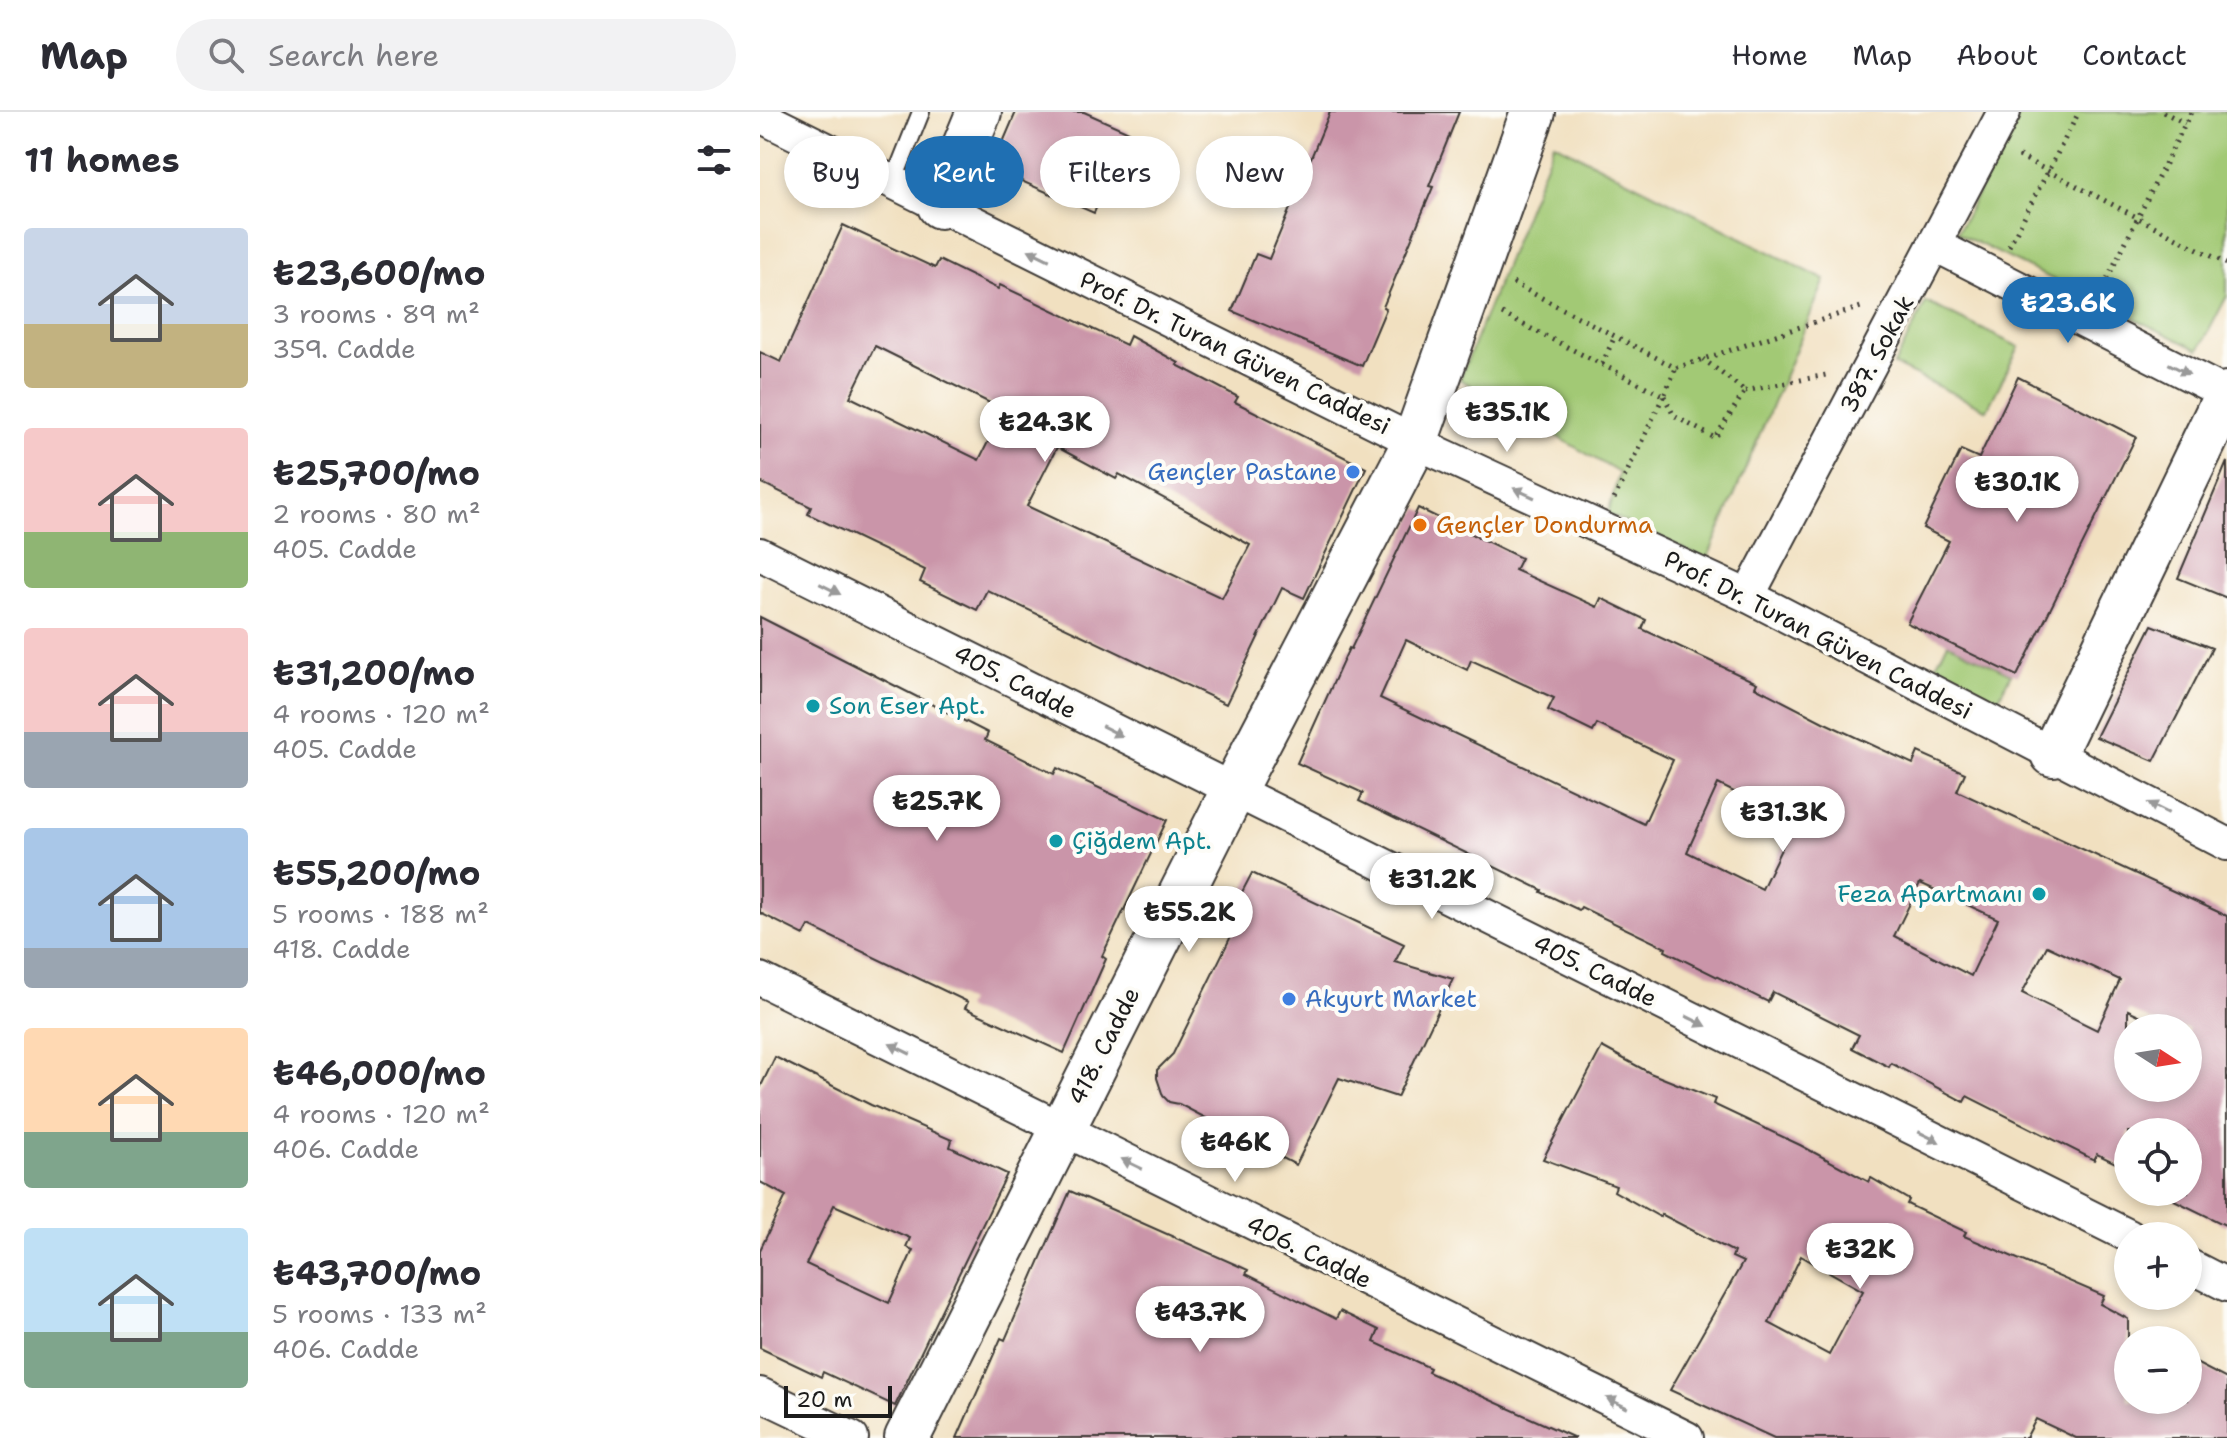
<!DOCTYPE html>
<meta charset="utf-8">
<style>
body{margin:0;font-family:"Shantell Sans",sans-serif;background:#f2f2f3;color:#2b2b33;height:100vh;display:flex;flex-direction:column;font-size:30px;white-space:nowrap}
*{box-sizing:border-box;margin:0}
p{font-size:26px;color:#7c7c81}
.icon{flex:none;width:44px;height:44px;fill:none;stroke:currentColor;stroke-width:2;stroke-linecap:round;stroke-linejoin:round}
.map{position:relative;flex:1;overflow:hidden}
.sheet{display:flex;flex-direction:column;background:#fff;width:760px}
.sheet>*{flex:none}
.top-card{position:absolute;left:24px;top:24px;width:760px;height:72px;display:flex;gap:16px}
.needle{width:52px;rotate:102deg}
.tools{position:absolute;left:1354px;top:902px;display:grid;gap:16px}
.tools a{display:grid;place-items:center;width:88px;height:88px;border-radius:50%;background:#fff;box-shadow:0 4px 12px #0003;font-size:40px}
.scale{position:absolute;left:24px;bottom:20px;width:108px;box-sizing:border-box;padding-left:8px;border:4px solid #1c1c1c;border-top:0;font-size:22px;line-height:28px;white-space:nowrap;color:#1c1c1c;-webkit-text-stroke:6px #fdfcf7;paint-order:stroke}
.price{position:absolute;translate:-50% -68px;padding:0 18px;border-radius:28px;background:#fff;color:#222;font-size:26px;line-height:52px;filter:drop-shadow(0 2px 4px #0008)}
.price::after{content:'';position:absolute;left:50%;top:48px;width:24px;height:18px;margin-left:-12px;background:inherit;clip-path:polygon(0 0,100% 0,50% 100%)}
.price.selected{background:#1f6fb2;color:#fff}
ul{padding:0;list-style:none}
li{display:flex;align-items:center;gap:24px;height:200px;padding:0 24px}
li span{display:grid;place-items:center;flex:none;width:224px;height:160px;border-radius:8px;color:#555}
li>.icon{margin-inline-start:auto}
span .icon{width:96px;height:96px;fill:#fffc;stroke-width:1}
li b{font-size:34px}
h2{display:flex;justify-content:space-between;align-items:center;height:96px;padding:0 24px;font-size:34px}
.pill{padding:0 28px;border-radius:36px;background:#fff;box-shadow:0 4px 12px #0003;font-size:28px;line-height:72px}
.pill.selected{background:#1f6fb2;color:#fff}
header{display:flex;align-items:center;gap:48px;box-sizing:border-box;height:112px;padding:0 40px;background:#fff;border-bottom:2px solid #e1e1e2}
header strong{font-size:38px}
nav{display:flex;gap:44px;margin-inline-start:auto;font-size:28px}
.search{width:560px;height:72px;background:#f2f2f3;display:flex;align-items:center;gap:20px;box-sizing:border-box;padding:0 28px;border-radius:44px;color:#7c7c81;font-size:30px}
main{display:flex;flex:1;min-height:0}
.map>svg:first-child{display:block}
</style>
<header>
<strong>Map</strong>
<div class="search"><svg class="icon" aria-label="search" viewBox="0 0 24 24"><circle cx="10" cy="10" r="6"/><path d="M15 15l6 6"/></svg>Search here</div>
<nav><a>Home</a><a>Map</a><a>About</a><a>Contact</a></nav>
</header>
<main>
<section class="sheet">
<h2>11 homes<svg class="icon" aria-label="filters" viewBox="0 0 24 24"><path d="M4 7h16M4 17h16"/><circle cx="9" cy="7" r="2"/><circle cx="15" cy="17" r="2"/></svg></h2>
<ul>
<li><span style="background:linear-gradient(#c9d6e8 60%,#c2b280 0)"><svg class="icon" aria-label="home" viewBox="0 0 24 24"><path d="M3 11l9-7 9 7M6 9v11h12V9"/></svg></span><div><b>₺23,600/mo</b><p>3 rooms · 89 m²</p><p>359. Cadde</p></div></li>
<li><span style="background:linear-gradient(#f6c9c9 65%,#8fb573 0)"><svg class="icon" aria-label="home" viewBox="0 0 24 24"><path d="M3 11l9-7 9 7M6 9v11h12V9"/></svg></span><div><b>₺25,700/mo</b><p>2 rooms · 80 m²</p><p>405. Cadde</p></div></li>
<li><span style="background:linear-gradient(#f6c9c9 65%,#9aa5b1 0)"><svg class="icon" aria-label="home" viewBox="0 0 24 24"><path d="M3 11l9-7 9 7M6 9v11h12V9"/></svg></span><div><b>₺31,200/mo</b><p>4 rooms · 120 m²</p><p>405. Cadde</p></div></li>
<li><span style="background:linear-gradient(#a9c7e8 75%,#9aa5b1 0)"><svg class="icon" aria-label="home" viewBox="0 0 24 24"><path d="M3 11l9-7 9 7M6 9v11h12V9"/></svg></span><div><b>₺55,200/mo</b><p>5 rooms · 188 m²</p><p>418. Cadde</p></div></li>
<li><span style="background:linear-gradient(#ffd9b3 65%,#7fa58c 0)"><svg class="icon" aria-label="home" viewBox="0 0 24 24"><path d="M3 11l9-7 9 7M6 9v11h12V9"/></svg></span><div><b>₺46,000/mo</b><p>4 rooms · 120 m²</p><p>406. Cadde</p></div></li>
<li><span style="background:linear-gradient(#bfe0f5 65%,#7fa58c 0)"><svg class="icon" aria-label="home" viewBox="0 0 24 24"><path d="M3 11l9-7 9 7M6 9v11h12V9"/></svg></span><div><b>₺43,700/mo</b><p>5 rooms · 133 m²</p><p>406. Cadde</p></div></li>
</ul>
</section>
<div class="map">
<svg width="1467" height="1326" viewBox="0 0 1467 1326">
<rect width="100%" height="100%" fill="#fdfcf7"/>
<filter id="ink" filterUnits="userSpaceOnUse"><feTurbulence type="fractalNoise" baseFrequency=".0125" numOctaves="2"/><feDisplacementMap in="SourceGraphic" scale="16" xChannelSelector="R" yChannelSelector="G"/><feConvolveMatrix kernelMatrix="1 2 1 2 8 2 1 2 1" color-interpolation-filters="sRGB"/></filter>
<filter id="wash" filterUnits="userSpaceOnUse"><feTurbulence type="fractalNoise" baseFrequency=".006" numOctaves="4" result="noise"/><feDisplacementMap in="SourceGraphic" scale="32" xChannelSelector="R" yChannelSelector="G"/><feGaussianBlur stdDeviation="1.8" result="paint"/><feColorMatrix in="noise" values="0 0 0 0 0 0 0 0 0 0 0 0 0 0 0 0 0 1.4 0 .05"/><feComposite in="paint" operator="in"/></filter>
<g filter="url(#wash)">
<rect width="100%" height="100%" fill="#f1e0c0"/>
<g fill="#a2c975" stroke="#5f7248" stroke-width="2">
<polygon points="1261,0 1467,0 1467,184 1439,238 1197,121"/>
<polygon points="794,31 1065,168 947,448 848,402 859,361 700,267"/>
<polygon points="1166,190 1259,235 1227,298 1134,253"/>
<polygon points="1188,531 1251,562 1235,593 1171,561"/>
</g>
<g id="blocks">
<g fill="#ca95a9" fill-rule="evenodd">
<polygon points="256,0 324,0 369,20 334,101 232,56"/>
<polygon points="570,0 699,0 669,74 673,75 623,195 626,197 602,254 472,199 496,142 509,147"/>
<path d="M83,113L175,156L179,148L238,177L240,173L366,233L370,224L419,251L417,253L478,285L475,290L606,356L544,486L522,476L466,592L227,478L217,498L160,470L165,458L48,402L51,395L0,370V240L21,250ZM115,234L244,298L219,348L90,285ZM297,335L356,367L359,362L490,433L462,486L267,394Z"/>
<polygon points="1258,265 1376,325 1257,564 1147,511 1189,429 1163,416 1201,338 1219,346"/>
<polygon points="1467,350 1467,486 1418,466"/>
<path d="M658,396L761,446L755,458L837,495L841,486L886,508L882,517L997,571L995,575L1063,610L1153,652L1158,640L1205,661L1197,679L1467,804V1114L1414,1088L1418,1080H1428V1020H1368V1057L1337,1042L1334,1048L1207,984L1204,990L1131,951L1129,955L1092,936L1099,923L1013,880L1008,890L905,839L906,836L821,795L819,798L781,780L782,778L599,689L603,681L537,651L589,536L591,537ZM646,528L707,558L711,548L794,586L788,598L833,620L837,612L913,648L884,712L620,586ZM958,672L1034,710L1002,777L927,740ZM1160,771L1238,807L1211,864L1134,824ZM1287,834L1360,868L1337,918L1262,881ZM1368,898L1407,916H1428V976H1368Z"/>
<polygon points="0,505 228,621 225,628 294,662 297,656 407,708 342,844 346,847 304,941 205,896 208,890 49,814 44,823 0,801"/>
<polygon points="1392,513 1452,536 1394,649 1336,625"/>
<polygon points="492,761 644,832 635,850 693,867 637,985 579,966 536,1053 419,992 409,990 403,984 397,966 397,958 413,942 481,804 472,799"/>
<path d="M842,935L890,961L955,987L953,992L1040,1033L1109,1070L1111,1066L1149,1088L1147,1092L1206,1120L1204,1124L1344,1184L1340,1192L1368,1207V1288H1428V1247L1467,1267V1326H1316L1276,1307L1266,1326H1014L910,1278L983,1150L972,1145L974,1140L901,1102L900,1105L854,1079L856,1074L783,1047ZM1041,1144L1103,1179L1069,1243L1009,1211Z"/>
<path d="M15,945L111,993L192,1028L190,1035L247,1062L135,1294L63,1260L61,1265L0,1236V1138L26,1084L0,1070V976ZM74,1093L150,1126L146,1135L153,1138L129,1191L46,1152Z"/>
<polygon points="310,1079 488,1158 486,1162 576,1207 580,1199 619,1218 614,1230 670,1256 668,1260 815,1326 197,1326 241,1226 245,1228"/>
</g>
</g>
</g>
<g filter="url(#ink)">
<use href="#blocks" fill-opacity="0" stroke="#3c3935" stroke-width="2"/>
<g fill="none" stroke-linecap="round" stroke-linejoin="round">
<g stroke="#3c3935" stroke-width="20">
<polyline id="lane" points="133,70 161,0"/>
</g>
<g stroke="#3c3935" stroke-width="36">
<g id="street">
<polyline points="0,4 655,330 988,484 1467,732"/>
<polyline points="1175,133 1467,282"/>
<polyline points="0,442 1369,1124"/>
<polyline points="988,484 1244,0"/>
<polyline points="0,867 927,1326"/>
<polyline points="1428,1153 1467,1173"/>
<polyline points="0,1282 92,1326"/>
</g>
</g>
<g stroke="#3c3935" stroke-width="48">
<g id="secondary">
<polyline points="180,94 219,0"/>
<polyline points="1293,642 1467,282"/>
<polyline points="147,1326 473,679 655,330 773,0"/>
</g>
</g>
<g stroke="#3c3935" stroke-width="5" stroke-dasharray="2 6" stroke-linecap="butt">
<polyline points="1403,0 1425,11"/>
<polyline points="1259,44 1467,152"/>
<polyline points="1249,134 1319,0"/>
<polyline points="753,171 916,256 1104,194"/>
<polyline points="1340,181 1431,0"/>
<polyline points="742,202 904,284 916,256"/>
<polyline points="842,252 855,224"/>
<polyline points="985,279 1066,263"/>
<polyline points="904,284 914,304 955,326 985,279 943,247"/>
<polyline points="854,387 903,285"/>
</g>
<use href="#lane" stroke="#fff" stroke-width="16"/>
<use href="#street" stroke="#fff" stroke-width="32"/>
<use href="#secondary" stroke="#fff" stroke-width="44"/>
</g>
<defs><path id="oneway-solid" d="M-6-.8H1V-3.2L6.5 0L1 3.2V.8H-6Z" transform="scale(2)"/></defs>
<g fill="#999">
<use href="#oneway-solid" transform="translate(279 143) rotate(-154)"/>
<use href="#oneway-solid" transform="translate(1419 257) rotate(27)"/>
<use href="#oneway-solid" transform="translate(764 381) rotate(-155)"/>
<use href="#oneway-solid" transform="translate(70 477) rotate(27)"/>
<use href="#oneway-solid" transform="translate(352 619) rotate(27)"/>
<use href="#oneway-solid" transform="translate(1398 696) rotate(-153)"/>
<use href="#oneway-solid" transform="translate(936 909) rotate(26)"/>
<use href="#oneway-solid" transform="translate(140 937) rotate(-154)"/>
<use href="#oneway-solid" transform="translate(1169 1025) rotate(26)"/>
<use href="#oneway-solid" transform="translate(372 1052) rotate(-154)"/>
<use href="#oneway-solid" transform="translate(857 1291) rotate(-154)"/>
</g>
</g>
<g fill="#3f7fe0" stroke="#fdfcf7" stroke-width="3">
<circle cx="593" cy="360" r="8"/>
<circle cx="529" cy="887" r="8"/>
</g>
<circle fill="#e8710a" stroke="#fdfcf7" stroke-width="3" cx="660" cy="413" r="8"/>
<g fill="#0f9aa8" stroke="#fdfcf7" stroke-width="3">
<circle cx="53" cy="594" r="8"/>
<circle cx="296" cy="729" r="8"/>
<circle cx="1279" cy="782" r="8"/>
</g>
<g text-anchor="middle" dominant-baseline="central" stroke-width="8" stroke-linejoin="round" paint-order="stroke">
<g font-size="24" fill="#1c1c1c" stroke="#fdfcf7">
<text transform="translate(475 241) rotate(26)">Prof. Dr. Turan Güven Caddesi</text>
<text transform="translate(1117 242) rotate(-62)">387. Sokak</text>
<text transform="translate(1058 523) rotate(27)">Prof. Dr. Turan Güven Caddesi</text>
<text transform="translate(255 570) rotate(27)">405. Cadde</text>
<text transform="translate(835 859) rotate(26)">405. Cadde</text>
<text transform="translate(344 934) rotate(-63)">418. Cadde</text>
<text transform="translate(549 1140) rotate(26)">406. Cadde</text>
</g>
<g font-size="24" fill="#366cbe" stroke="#fdfcf7" text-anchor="end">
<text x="577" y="360">Gençler Pastane</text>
<text x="545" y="887" text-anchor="start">Akyurt Market</text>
</g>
<g font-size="24" fill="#c56008" stroke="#fdfcf7" text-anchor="start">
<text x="676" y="413">Gençler Dondurma</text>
</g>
<g font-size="24" fill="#0d838f" stroke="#fdfcf7" text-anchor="start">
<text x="69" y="594">Son Eser Apt.</text>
<text x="312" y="729">Çiğdem Apt.</text>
<text x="1263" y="782" text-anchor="end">Feza Apartmanı</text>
</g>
</g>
</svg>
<div class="tools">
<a><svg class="needle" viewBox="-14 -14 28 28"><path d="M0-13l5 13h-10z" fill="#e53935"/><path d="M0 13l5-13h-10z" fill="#7c7c81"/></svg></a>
<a><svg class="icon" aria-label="locate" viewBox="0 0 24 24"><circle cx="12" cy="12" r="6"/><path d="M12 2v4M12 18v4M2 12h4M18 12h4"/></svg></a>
<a>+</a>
<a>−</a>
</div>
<div class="scale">20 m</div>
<b class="price selected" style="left:1308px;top:233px">₺23.6K</b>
<b class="price" style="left:747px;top:342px">₺35.1K</b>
<b class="price" style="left:285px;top:352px">₺24.3K</b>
<b class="price" style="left:1257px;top:412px">₺30.1K</b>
<b class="price" style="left:177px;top:731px">₺25.7K</b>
<b class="price" style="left:1023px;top:742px">₺31.3K</b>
<b class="price" style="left:672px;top:809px">₺31.2K</b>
<b class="price" style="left:429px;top:842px">₺55.2K</b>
<b class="price" style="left:475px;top:1072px">₺46K</b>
<b class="price" style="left:1100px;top:1179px">₺32K</b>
<b class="price" style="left:440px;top:1242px">₺43.7K</b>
<div class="top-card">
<a class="pill">Buy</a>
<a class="pill selected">Rent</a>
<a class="pill">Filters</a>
<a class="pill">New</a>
</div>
</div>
</main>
